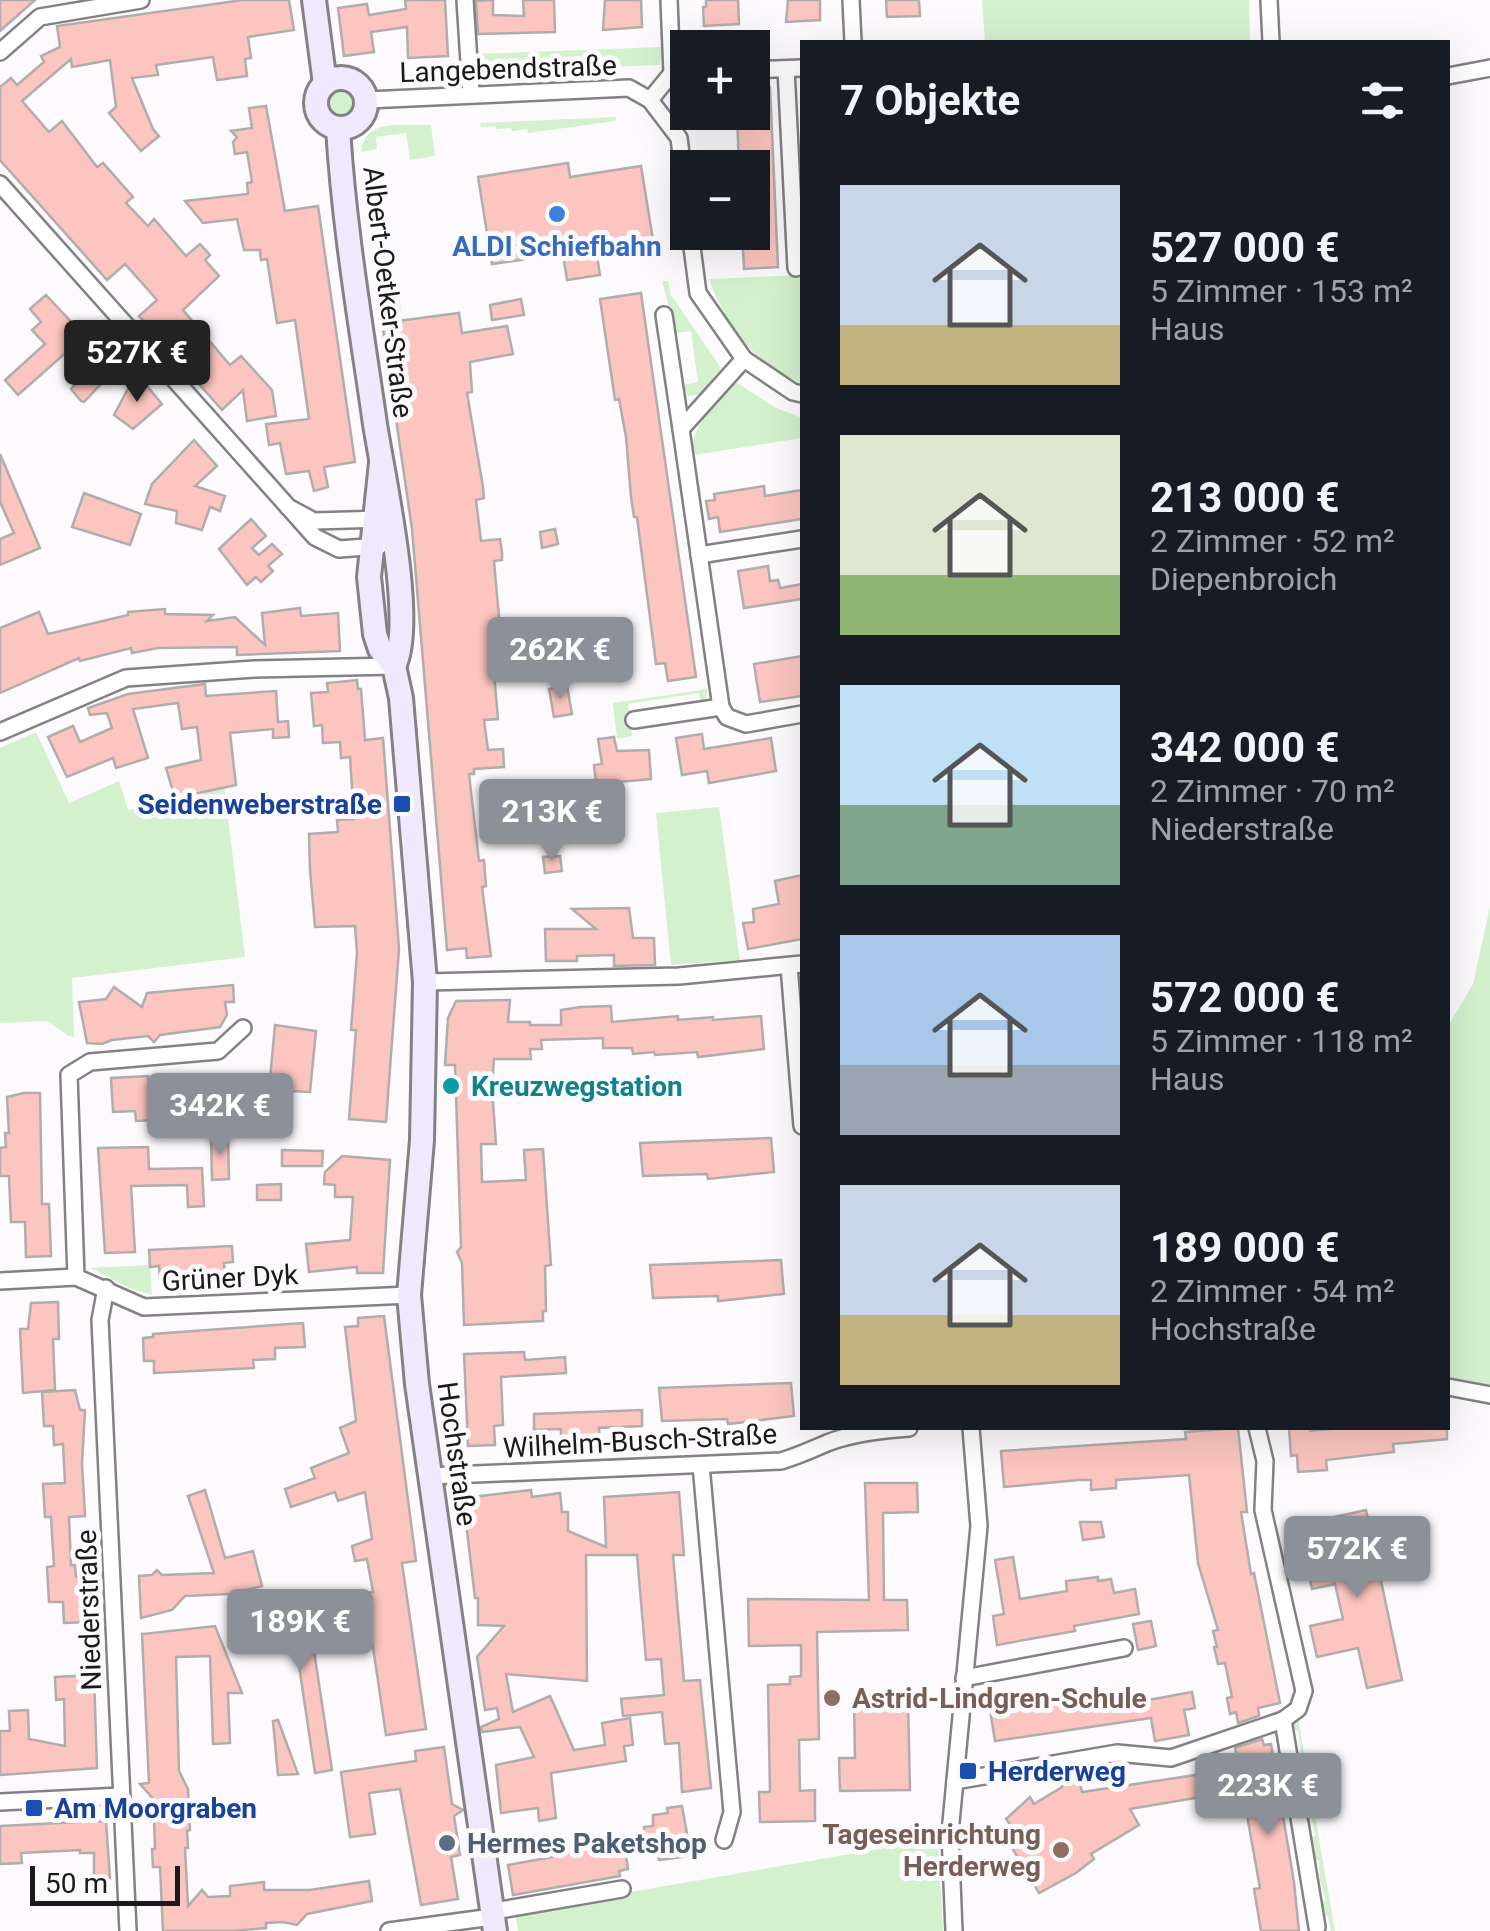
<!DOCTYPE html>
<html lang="de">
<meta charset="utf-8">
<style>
body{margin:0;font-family:Roboto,sans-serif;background:#20242c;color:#f1f3f6;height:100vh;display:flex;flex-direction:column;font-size:38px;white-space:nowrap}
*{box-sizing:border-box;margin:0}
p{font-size:32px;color:#9ea1a6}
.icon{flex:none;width:55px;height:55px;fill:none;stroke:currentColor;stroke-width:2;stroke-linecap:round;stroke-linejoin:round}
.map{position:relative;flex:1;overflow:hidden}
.drawer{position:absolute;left:800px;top:40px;width:650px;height:1390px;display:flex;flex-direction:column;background:#171b24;border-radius:0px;box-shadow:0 10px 40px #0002}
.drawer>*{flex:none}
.tools{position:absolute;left:670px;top:30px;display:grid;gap:20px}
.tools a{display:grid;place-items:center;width:100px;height:100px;border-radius:0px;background:#171b24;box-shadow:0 10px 40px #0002;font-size:50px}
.scale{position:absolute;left:30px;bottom:25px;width:150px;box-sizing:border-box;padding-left:10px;border:5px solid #1a1a1b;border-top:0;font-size:28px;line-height:35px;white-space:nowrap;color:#1a1a1b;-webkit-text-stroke:8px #fcfafc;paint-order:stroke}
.price{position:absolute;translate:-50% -85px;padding:0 22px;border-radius:10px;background:#8c9099;color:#fff;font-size:32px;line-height:65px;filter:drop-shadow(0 2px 5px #0008)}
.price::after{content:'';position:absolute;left:50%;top:60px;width:30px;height:22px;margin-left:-15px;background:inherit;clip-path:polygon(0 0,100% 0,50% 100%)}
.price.current{background:#222;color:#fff}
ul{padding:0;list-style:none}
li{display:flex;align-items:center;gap:30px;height:250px;padding:0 40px}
li span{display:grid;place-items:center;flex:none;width:280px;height:200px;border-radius:0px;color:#555}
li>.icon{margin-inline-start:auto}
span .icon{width:120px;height:120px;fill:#fffc;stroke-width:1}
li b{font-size:42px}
h2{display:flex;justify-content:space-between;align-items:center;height:120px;padding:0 40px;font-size:42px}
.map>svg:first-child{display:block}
</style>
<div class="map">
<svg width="1490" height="1931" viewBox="0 0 1490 1931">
<rect width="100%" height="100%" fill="#fcfafc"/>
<g fill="#d3f1cd">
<polygon points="982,0 1249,0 1250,42 985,42"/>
<polygon points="662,47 660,65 477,72 477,54"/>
<circle cx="343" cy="104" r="18"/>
<polygon points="616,117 615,121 528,133 527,129 512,131 511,128 496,129 495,126 481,127 480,123"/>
<path d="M431,125L435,156L410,160L406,133L376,137L377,149L361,152C365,117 403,126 431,125Z"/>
<path d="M802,275V384C751,359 729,332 709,279Z"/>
<polygon points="662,281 668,281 671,295 721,368 699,395 688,396 683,385 698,382 691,331 676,333"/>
<polygon points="399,295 402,314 381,317 378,297"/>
<path d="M736,382L774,407L802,418V438L693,455C690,424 717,404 736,382Z"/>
<polygon points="708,689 706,698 701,701 699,693 628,704 632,736 617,739 613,703"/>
<polygon points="36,732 69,803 119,781 128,810 224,786 245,957 72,978 74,1037 68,1036 48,1021 0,1023 0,748"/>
<polygon points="719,807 740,960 671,965 656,813"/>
<polygon points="1490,907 1490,1388 1448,1378 1448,1026 1473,984"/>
<polygon points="150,1265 152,1295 129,1288 91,1268"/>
<polygon points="1298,1719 1335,1931 1331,1931 1328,1916 1323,1917 1320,1902 1326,1900 1320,1881 1319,1860 1313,1861 1310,1837 1315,1836 1308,1796 1302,1796 1298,1773 1304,1771 1298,1731 1292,1731 1291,1725"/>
<polygon points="938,1839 943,1931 518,1931 515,1912"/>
</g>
<g fill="#fcc5bf" stroke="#b1adad" stroke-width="2.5">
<polygon points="0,0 35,0 0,31"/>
<polygon points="243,0 289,0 294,30 248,37 251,58 245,59 247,76 217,80 213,57 156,65 158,75 132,78 153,129 159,136 141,151 109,113 116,107 110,60 72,67 71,59 22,101 49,132 62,121 97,167 103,163 133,197 126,203 148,226 154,219 186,256 200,244 210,255 205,260 219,276 183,310 230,365 241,356 272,390 276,416 247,421 243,390 222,410 139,316 157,300 125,264 107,280 0,160 0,87 11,78 17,85 44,62 41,56 60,47 57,26"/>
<polygon points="405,0 445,0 448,56 408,58 407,27 371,32 374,52 344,56 338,8 367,4 369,15 406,9"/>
<polygon points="493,0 493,15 524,16 523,0 554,0 555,32 478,34 476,1"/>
<polygon points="605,0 641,0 642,27 603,30"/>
<polygon points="706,0 738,0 739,24 704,26 703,7 706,7"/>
<polygon points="788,0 820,0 820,20 786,22"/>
<polygon points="886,0 919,0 920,16 887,17"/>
<polygon points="752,87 770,87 778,267 744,269 742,232 752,232 752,168 739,168 737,112 752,112"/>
<polygon points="266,106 285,211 318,206 355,462 324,467 328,487 314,491 309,471 286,474 280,443 269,445 266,424 309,419 295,320 277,323 267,259 261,260 260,250 244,250 237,219 203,223 185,201 248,194 247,183 252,182 247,152 235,154 233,142 237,137 231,131 252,128 249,108"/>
<polygon points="568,163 570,177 641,166 653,240 596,249 600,275 567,280 563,254 492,264 478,177"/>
<polygon points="641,293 696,677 668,681 665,663 656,664 637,517 634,517 631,497 626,437 619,399 615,400 600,299"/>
<polygon points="46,295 75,326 68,332 78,342 18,395 5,380 45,344 32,330 41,322 30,309"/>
<polygon points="521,299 524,315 492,320 490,305"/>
<polygon points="459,313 462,333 507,326 513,354 470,362 472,392 467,393 483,487 484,498 476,500 481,541 500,539 502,552 502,560 494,561 504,673 494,673 498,719 484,720 488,750 503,749 504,767 474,769 474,774 469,774 479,861 484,860 486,886 482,887 491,956 467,958 466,948 447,950 412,529 382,323"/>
<polygon points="101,356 115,369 84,402 81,401 71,389"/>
<polygon points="142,380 162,404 133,429 114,415 131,383 135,387"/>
<polygon points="194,440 217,466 195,486 225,496 220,511 210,507 202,530 176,523 177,511 145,504 152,484"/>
<polygon points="0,454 40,548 0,565 0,539 14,533 0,502"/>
<polygon points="764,486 765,496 802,490 802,519 720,532 718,517 709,519 706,501 715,500 714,494"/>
<polygon points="84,493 141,514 130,545 72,527"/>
<polygon points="251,519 266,536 252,548 259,555 272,544 282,554 268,566 273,571 261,582 256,577 247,585 219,549"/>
<polygon points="555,529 558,544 542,548 540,532"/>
<polygon points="768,566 770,581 778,580 780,588 802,584 802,599 744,608 738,571"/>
<polygon points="300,608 301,616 338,613 340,651 237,655 237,647 158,648 132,653 131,648 80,661 79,658 0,693 0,628 39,612 48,634 128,615 128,612 165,609 165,614 213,615 207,621 235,617 265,645 262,613"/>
<polygon points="802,656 802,696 760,702 754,664"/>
<polygon points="357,680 358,689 361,689 365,740 383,738 396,908 399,949 386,1122 349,1119 356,1030 351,1030 357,953 355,926 315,927 310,870 309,834 338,832 337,820 354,819 350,757 341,758 340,742 323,743 322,725 314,726 311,693 328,692 327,683"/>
<polygon points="205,684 206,696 276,691 278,722 288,721 289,737 273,738 273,729 230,733 236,785 175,798 166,768 201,760 197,727 182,729 178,703 133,709 148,758 116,768 113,758 67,777 48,737 73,726 80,742 112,728 107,713 90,715 88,708 128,694"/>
<polygon points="567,686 572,714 554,717 549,689"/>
<polygon points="702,734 704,749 771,738 776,771 709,783 707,771 682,775 676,738"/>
<polygon points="614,737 617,751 649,750 651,779 596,784 594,765 602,764 598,739"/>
<polygon points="560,856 562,871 545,873 543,857"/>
<polygon points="802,875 802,939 748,949 743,923 754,922 753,909 779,904 775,881"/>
<polygon points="629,908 633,938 654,938 655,965 614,966 614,955 577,956 577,961 546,961 545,929 596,929 572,909"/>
<polygon points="233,985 234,1002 225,1002 227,1015 220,1027 160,1035 154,1042 148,1036 112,1040 102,1044 87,1043 79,1002 106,999 114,987 142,1007 147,993"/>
<polygon points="510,1000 508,1022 530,1022 530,1025 561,1025 561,1010 580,1007 611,1006 612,1022 678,1016 678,1020 713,1017 713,1020 761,1016 764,1049 698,1057 697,1052 655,1055 654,1052 633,1054 632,1048 603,1048 603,1038 541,1040 542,1049 530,1049 531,1059 494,1059 492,1087 496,1144 481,1144 482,1182 526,1180 524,1150 543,1149 551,1265 545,1266 546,1311 543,1311 543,1321 464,1325 462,1263 457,1252 461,1247 455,1065 445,1065 448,1018 456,1001"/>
<polygon points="275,1025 316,1031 310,1092 269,1090"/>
<polygon points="148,1076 148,1079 218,1076 220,1117 136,1121 135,1111 113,1112 111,1078"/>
<polygon points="24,1093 40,1093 42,1204 49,1204 51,1256 26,1257 25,1222 11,1222 9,1176 0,1176 0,1148 6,1147 5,1133 9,1133 7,1097"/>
<polygon points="228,1136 229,1179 212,1180 211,1137"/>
<polygon points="771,1138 774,1172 708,1179 707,1174 643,1176 640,1143"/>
<polygon points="148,1147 149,1169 202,1168 204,1206 188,1207 187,1185 131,1186 135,1252 105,1253 98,1148"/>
<polygon points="282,1150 323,1151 322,1166 282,1166"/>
<polygon points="342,1156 390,1160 383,1273 357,1273 357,1267 309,1272 306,1244 350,1240 353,1197 335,1197 335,1185 324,1184 325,1172"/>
<polygon points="281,1184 281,1200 257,1200 257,1185"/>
<polygon points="232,1246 233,1262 224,1263 225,1276 160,1280 159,1266 150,1267 149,1250"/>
<polygon points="781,1260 784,1294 718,1301 718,1296 653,1298 650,1265"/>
<polygon points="58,1302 59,1339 53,1339 55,1390 23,1393 20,1329 28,1329 31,1303"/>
<polygon points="384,1316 416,1561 402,1563 426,1729 386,1735 365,1593 373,1592 367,1559 355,1561 352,1546 372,1539 365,1492 338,1501 335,1492 291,1507 285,1489 315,1478 311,1468 349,1453 340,1428 356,1421 345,1327 358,1326 358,1318"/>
<polygon points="303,1323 305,1347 275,1348 275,1359 253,1360 254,1368 154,1373 154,1361 144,1361 143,1338 153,1337 153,1334"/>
<polygon points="524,1352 525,1360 565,1357 566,1373 501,1377 503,1425 494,1426 495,1445 468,1446 464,1354"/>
<polygon points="791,1383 794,1416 728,1424 727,1419 662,1421 659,1388"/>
<polygon points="75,1390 80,1410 85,1410 82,1463 85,1516 69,1517 71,1565 75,1565 76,1577 87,1576 89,1622 64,1623 63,1602 49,1602 47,1567 54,1566 51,1517 45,1517 43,1484 65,1483 63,1444 54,1445 53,1426 44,1426 42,1392"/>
<polygon points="642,1410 642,1426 599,1428 600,1443 561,1445 561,1429 534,1430 534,1414"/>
<polygon points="1238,1428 1247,1512 1241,1512 1251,1574 1254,1573 1280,1703 1258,1708 1259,1716 1238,1723 1236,1712 1230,1714 1227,1698 1232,1697 1225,1663 1218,1664 1214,1647 1217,1647 1213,1631 1218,1630 1198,1563 1189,1475 1116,1480 1116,1488 1091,1490 1091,1480 1079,1480 1004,1487 1001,1451 1186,1439 1185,1432"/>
<polygon points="1289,1428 1309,1428 1310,1431 1342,1428 1447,1428 1447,1439 1393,1444 1394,1452 1326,1460 1327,1470 1298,1472 1297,1455 1291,1456"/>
<polygon points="865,1483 917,1483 918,1512 883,1513 884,1600 907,1600 908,1630 817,1632 819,1739 799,1740 800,1791 815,1790 815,1821 760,1822 759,1792 770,1792 768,1685 790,1684 790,1677 801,1676 801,1645 749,1646 748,1599 869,1600"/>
<polygon points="205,1490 225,1558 253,1551 262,1586 230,1594 185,1596 172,1610 141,1618 139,1576 152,1575 157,1570 162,1575 214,1573 188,1496"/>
<polygon points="531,1490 532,1497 560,1493 562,1512 568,1512 568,1531 606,1547 604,1497 679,1492 684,1555 673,1555 684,1681 700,1680 711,1788 682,1792 679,1743 665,1744 662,1712 623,1716 621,1699 664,1695 661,1659 646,1660 637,1555 586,1555 587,1681 506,1674 513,1712 550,1696 574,1750 605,1745 602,1723 630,1718 633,1745 624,1746 626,1761 551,1773 556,1818 539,1821 538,1808 501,1813 496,1765 534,1757 520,1727 482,1732 481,1727 499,1719 497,1708 485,1710 477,1657 504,1626 478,1625 478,1598 475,1598 463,1498"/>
<polygon points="1366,1510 1402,1680 1367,1688 1358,1648 1317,1657 1310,1626 1343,1619 1335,1584 1312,1589 1308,1570 1334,1565 1325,1519"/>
<polygon points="1080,1522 1101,1522 1104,1537 1083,1540"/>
<polygon points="1013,1557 1020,1599 1067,1591 1066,1581 1098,1577 1098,1581 1111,1579 1114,1593 1135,1589 1139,1614 1074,1626 1075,1631 997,1645 993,1616 1004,1614 995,1560"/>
<polygon points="308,1611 332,1770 315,1773 295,1639 253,1645 249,1619"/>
<polygon points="1151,1621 1156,1646 1138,1650 1133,1624"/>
<polygon points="215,1626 242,1693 228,1693 230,1743 213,1744 210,1656 176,1657 179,1771 188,1789 190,1830 187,1831 188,1848 185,1848 188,1906 202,1890 208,1897 230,1896 230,1886 264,1882 264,1890 310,1890 369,1881 372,1901 307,1914 297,1925 283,1922 266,1923 266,1928 232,1931 163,1931 160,1867 153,1867 152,1849 155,1849 154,1819 163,1810 140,1784 149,1783 142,1634"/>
<polygon points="94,1675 97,1768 0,1775 0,1731 10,1731 9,1711 28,1710 29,1739 65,1746 64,1699 56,1700 55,1677"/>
<polygon points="1114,1689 1116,1700 1138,1695 1147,1696 1148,1700 1192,1692 1195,1708 1184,1710 1189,1735 1155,1741 1151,1718 995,1741 988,1697 1012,1693 1013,1700"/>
<polygon points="908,1701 910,1790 840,1791 839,1758 855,1758 854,1702"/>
<polygon points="278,1720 298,1774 278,1775 273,1721"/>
<polygon points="1262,1739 1264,1745 1271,1744 1294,1882 1299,1931 1261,1931 1254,1889 1260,1888 1235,1748"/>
<polygon points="444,1747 452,1804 463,1810 454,1816 460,1855 451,1857 458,1899 421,1905 400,1789 369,1793 375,1834 350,1837 341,1772 416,1761 415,1751"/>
<polygon points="1209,1773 1213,1795 1130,1809 1139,1825 1091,1854 1094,1859 1076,1873 1039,1893 1002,1831 1011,1826 1006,1819 1030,1797 1034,1804 1062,1787 1062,1783 1079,1780 1082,1792"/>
<polygon points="682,1806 691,1856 659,1860 656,1841 645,1842 644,1827 653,1826 653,1815 668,1813 667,1808"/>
<polygon points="97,1821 106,1822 110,1878 94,1879 94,1853 80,1853 80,1850 21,1853 22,1863 0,1864 0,1826"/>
<polygon points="592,1838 593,1847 624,1842 628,1869 619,1871 620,1876 513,1895 508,1865 552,1857 550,1845"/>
</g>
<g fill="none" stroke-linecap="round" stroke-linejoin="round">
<g stroke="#848184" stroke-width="20">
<g id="street">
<polyline points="465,0 471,93"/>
<polyline points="669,0 672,73"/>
<polyline points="851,0 853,42"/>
<polyline points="1269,0 1271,42"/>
<polyline points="0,52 40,17 141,0"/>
<polyline points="786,69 796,268"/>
<polyline points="752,70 802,68"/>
<polyline points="1448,76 1490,68"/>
<polyline points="367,100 629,88 650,100 679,138 688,210"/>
<polyline points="650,100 672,73 688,73"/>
<polyline points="0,184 315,537 339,549 379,546"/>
<polyline points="690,232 698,293 744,359 793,392 802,394"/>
<polyline points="664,315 681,429"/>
<polyline points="288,507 314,521 383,519"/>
<polyline points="699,555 802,539"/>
<polyline points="721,707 727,717 746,724 802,714"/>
<polyline points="634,720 721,707 681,429 744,359"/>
<polyline points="0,732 126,678 254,669 394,666"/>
<polyline points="789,966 802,1126"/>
<polyline points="425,982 679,976 802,964"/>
<polyline points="76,1277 69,1075 90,1062 218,1051 243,1028"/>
<polyline points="0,1281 76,1277 144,1307 409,1295"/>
<polyline points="106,1288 100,1320 128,1931"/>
<polyline points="1448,1387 1490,1395"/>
<polyline points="1257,1428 1265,1461 1263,1510 1304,1691 1298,1709 1283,1720 1317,1927"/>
<polyline points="701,1465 732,1812 724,1840"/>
<path d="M429,1476L781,1461C798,1456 811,1450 827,1443C852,1433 882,1430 909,1428"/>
<polyline points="964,1678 1124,1648"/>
<polyline points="955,1781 1117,1753 1171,1758 1283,1720"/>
<polyline points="0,1802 121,1796"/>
<polyline points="389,1931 492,1917 500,1910 622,1889"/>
<polyline points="954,1931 950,1833 979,1526 971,1428"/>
</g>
</g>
<g stroke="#848184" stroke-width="28">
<g id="secondary">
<polyline points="314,0 325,84"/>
<circle cx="341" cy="103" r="25"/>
<path d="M338,128C344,228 361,326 375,424C383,476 416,623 394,666"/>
<polyline points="381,463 369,577 375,634 380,649 394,666 401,698 425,982 422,1140 409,1295 417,1384 495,1931"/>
</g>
</g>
<use href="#street" stroke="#fff" stroke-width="15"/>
<use href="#secondary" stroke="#f0e9fe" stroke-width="22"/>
</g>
<circle fill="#3f7fe0" stroke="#fcfafc" stroke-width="4" cx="557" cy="214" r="10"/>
<g fill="#1a4fb4" stroke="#fcfafc" stroke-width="4">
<rect x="392" y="794" width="20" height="20" rx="5"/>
<rect x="958" y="1761" width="20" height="20" rx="5"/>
<rect x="24" y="1798" width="20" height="20" rx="5"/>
</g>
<circle fill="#0f9aa8" stroke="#fcfafc" stroke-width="4" cx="451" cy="1086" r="10"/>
<g fill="#8d6e63" stroke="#fcfafc" stroke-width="4">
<circle cx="832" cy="1698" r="10"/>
<circle cx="1061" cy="1850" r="10"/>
</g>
<circle fill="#5c6f8a" stroke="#fcfafc" stroke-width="4" cx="447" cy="1843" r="10"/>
<g text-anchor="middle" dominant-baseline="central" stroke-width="10" stroke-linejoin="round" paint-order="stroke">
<g font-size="28" fill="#1a1a1b" stroke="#fcfafc">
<text transform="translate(508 69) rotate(-2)">Langebendstraße</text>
<text transform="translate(388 292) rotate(83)">Albert-Oetker-Straße</text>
<text transform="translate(230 1278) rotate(-3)">Grüner Dyk</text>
<text transform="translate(640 1441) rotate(-3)">Wilhelm-Busch-Straße</text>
<text transform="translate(457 1454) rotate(82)">Hochstraße</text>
<text transform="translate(89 1610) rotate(-92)">Niederstraße</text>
</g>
<g font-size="28" font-weight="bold" fill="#366cbe" stroke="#fcfafc">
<text x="557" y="246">ALDI Schiefbahn</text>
</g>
<g font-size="28" font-weight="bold" fill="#164399" stroke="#fcfafc" text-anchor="start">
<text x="382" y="804" text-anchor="end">Seidenweberstraße</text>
<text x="988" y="1771">Herderweg</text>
<text x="54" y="1808">Am Moorgraben</text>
</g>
<g font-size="28" font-weight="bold" fill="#0d838f" stroke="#fcfafc" text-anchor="start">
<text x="471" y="1086">Kreuzwegstation</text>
</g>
<g font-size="28" font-weight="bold" fill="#785e54" stroke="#fcfafc" text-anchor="start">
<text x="852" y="1698">Astrid-Lindgren-Schule</text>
<text x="1041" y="1834" text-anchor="end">Tageseinrichtung<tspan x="1041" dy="32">Herderweg</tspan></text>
</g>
<g font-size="28" font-weight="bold" fill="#4e5e75" stroke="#fcfafc" text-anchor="start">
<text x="467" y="1843">Hermes Paketshop</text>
</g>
</g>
</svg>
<div class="tools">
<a>+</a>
<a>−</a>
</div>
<div class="scale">50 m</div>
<b class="price current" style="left:137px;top:405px">527K €</b>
<b class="price" style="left:560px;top:702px">262K €</b>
<b class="price" style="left:552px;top:864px">213K €</b>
<b class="price" style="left:220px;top:1158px">342K €</b>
<b class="price" style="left:1357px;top:1601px">572K €</b>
<b class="price" style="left:300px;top:1674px">189K €</b>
<b class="price" style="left:1268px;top:1838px">223K €</b>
<section class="drawer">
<h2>7 Objekte<svg class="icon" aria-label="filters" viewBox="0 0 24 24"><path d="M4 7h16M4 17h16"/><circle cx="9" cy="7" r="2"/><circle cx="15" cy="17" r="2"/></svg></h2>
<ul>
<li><span style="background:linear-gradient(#c9d6e8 70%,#c2b280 0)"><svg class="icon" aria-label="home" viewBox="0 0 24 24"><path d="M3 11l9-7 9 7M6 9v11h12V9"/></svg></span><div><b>527 000 €</b><p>5 Zimmer · 153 m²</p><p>Haus</p></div></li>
<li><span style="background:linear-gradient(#dfe7d0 70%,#8fb573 0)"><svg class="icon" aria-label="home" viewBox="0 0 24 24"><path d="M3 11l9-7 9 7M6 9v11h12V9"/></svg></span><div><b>213 000 €</b><p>2 Zimmer · 52 m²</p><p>Diepenbroich</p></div></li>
<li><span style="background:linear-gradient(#bfe0f5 60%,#7fa58c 0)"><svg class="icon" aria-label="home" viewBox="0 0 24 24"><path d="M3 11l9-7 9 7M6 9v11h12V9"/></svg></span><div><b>342 000 €</b><p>2 Zimmer · 70 m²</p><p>Niederstraße</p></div></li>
<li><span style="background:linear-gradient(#a9c7e8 65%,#9aa5b1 0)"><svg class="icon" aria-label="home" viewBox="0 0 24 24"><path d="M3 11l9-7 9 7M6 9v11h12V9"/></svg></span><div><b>572 000 €</b><p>5 Zimmer · 118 m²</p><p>Haus</p></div></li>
<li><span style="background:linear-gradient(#c9d6e8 65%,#c2b280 0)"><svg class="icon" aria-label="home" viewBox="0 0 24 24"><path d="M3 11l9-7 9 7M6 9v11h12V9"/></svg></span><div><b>189 000 €</b><p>2 Zimmer · 54 m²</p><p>Hochstraße</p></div></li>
</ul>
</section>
</div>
